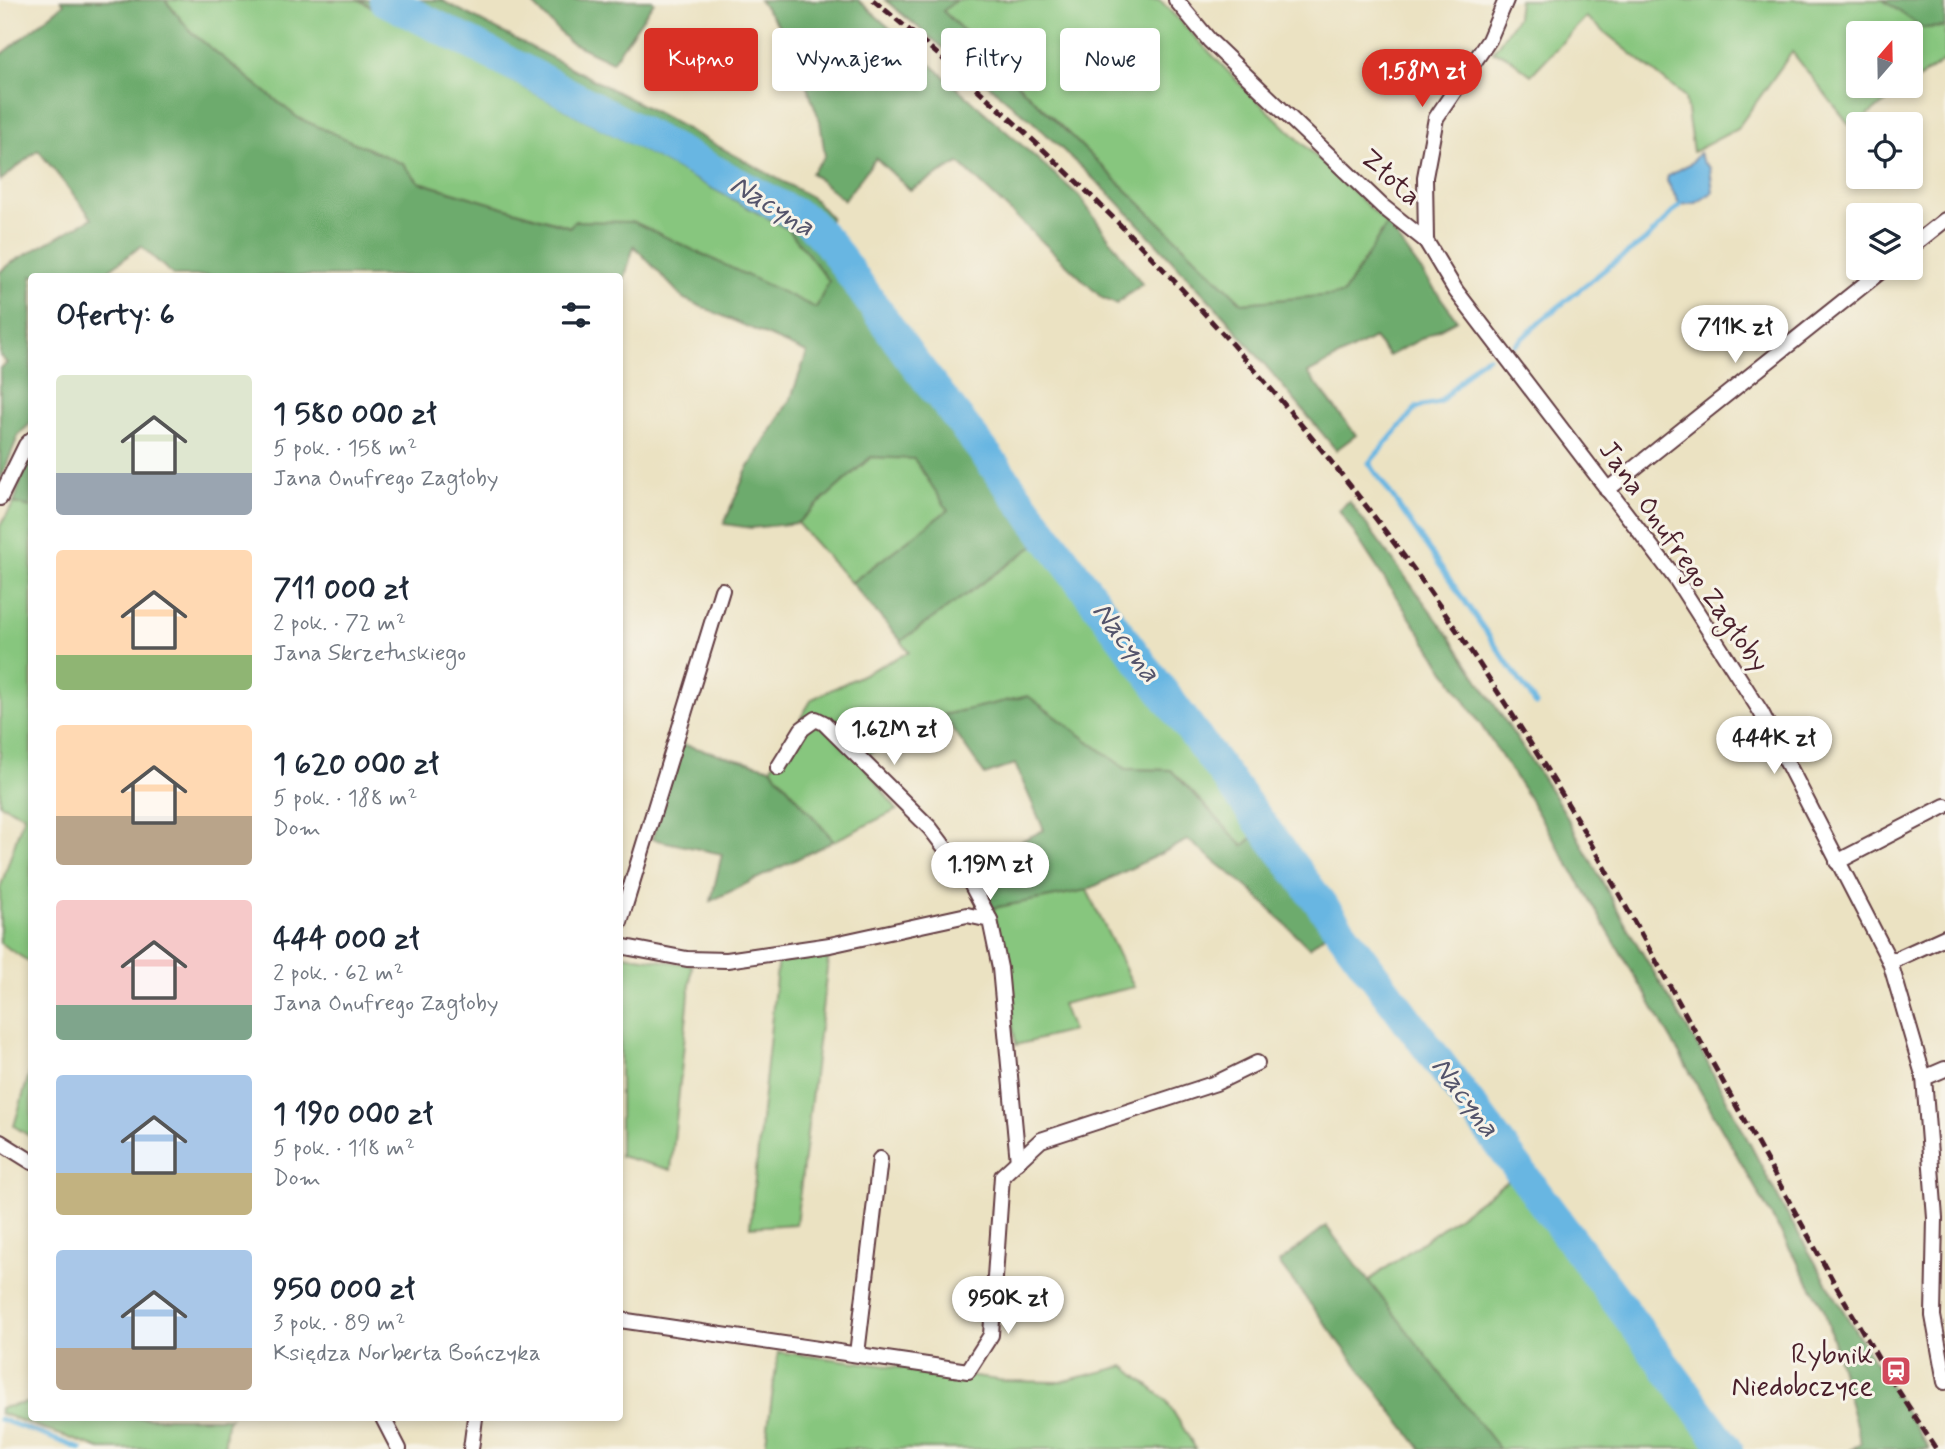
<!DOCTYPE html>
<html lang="pl">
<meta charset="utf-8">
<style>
body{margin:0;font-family:Mynerve,sans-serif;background:#f6f6f7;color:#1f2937;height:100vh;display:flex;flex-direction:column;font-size:26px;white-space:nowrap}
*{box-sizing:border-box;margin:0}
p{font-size:23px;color:#747a83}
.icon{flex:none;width:38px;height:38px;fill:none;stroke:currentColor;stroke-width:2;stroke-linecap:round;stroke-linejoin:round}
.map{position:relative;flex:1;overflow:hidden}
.side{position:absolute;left:28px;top:273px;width:595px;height:1148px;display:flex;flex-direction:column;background:#fff;border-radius:7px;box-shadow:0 4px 10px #0003}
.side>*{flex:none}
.guide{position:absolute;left:644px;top:28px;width:665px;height:63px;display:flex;gap:14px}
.needle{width:46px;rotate:20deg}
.controls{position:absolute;left:1846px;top:21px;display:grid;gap:14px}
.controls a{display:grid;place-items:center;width:77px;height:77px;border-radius:7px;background:#fff;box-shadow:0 4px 10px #0003;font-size:35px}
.price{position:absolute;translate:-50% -60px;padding:0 16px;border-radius:24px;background:#fff;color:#222;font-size:23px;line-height:46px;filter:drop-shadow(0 2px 4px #0008)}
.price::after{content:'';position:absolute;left:50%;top:42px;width:21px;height:16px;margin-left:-10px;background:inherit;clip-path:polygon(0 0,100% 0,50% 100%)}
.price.active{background:#d93025;color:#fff}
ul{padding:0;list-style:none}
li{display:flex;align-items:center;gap:21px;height:175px;padding:0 28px}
li span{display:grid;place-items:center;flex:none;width:196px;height:140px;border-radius:7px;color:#555}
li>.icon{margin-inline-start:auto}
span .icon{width:84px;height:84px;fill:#fffc;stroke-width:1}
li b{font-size:30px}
h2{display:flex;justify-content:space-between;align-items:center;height:84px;padding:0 28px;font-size:30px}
.chip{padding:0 24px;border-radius:7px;background:#fff;box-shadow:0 4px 10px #0003;font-size:24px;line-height:63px}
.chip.active{background:#d93025;color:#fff}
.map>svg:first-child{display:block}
</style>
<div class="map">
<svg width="1945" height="1449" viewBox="0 0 1945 1449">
<rect width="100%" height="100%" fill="#f7f3e8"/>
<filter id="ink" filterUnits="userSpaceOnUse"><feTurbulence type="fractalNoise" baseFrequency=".0143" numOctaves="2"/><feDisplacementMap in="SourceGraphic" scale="14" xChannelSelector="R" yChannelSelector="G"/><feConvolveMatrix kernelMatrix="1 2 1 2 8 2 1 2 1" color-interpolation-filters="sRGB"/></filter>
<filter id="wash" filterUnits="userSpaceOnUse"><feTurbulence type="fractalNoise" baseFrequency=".00686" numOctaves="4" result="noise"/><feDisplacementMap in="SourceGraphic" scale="28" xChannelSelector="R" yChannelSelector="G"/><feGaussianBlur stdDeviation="1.57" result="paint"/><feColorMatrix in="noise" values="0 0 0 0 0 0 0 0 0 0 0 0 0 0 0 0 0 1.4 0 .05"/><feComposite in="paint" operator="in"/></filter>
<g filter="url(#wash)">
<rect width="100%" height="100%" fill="#ebe2c2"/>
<g fill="#87c67e" stroke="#687254" stroke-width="2">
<polygon points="165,0 359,0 633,145 788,229 829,281 816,309 634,222 571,227 419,182 403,164 298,118 192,33"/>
<polygon points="956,0 1160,0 1237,81 1387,224 1343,294 1242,303 942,10"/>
<polygon points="1519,0 1883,0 1923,28 1945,27 1945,60 1911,84 1911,33 1858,33 1858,86 1909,86 1851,127 1792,52 1737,129 1693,152 1685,97 1586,17 1531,75 1505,55 1493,52 1517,17"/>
<polygon points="871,457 914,458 948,510 851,583 797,523"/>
<polygon points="14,503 32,507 31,963 0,943 0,889 24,815 0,804 0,526"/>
<polygon points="1038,543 1253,837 1243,846 1171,770 1126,769 1028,696 943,715 859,759 897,810 834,841 771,768 812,699 909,652 901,641"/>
<polygon points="1087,890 1134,987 1062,1004 1072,1031 1016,1045 993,908"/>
<polygon points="829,952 796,1224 750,1227 778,958"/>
<polygon points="624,955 692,965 671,1170 620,1156 620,995"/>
<polygon points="31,1068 32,1137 31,1137 14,1126"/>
<polygon points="1509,1180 1708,1448 1499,1449 1368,1281"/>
<polygon points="778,1352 1006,1381 1060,1382 1124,1366 1166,1400 1196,1449 765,1449"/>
<polygon points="31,1402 32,1418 230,1418 227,1423 224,1449 100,1449 0,1413 0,1408"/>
</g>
<g fill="#6dab6d" stroke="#5c654c" stroke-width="2">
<polygon points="61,0 165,0 192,33 298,118 403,164 419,182 570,227 575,221 634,222 816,308 829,281 788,229 633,145 359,0 376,0 800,223 844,273 1038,543 901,641 851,583 948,510 914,459 871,457 797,523 751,528 724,524 746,472 791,398 807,353 684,299 634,246 620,293 620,276 174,276 141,246 101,276 32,276 31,423 19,434 0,481 0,369 7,363 0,356 0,272 9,264 92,218 38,150 0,181 0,56 64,4"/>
<polygon points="404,0 441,0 659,114 813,198 831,218 824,228 812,215"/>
<polygon points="529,0 652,0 654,2 612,62 568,41"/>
<polygon points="759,0 858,0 1079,196 1142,284 1116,304 1102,298 959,163 910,190 876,158 844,200 811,173 825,156 820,121 789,39"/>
<polygon points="885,0 956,0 943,11 1242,303 1343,294 1387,224 1457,320 1389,356 1374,338 1308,373 1356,435 1336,450 1226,318 1115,199 1032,121"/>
<polygon points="1883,0 1945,0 1945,27 1923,28"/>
<polygon points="31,446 31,507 14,503"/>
<polygon points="1349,501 1452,640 1562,808 1627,927 1706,1060 1784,1209 1853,1327 1929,1449 1852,1449 1861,1443 1824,1309 1646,995 1527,795 1339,510"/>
<polygon points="1028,696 1126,769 1171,770 1243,846 1253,837 1325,934 1309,948 1251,890 1188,840 1087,890 993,908 973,865 1044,830 1015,764 985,775 943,715"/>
<polygon points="681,744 771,768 834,841 711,901 722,854 652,839"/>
<polygon points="1326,1226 1499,1449 1421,1449 1279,1263"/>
</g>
<polygon fill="#68b6e2" stroke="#596a86" stroke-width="2" points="1699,153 1703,162 1710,168 1713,192 1696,203 1680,205 1667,181 1668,176 1691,163"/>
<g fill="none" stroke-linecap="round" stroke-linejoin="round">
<g stroke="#68b6e2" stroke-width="5">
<polyline points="1515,345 1542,320 1608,267 1647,239 1680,205"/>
<polyline points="1488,357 1478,362 1439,403 1417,407 1369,463 1536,704"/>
<polyline points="1427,1046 1432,1033"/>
<polyline points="0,1419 81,1449"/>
</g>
<polyline stroke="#68b6e2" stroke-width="32" points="385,0 535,76 808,221 829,243 910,357 981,448 1727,1449"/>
</g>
</g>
<g filter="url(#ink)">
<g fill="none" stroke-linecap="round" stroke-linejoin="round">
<g stroke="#623c42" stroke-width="18">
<g id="minor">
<polyline points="1176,0 1210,41 1382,206 1426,241"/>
<polyline points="1506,0 1489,40 1436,118 1425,177 1426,241 1456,291 1676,579 1761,712 1890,962 1924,1078 1935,1218 1933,1316 1945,1382"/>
<polyline points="1911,247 1945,220"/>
<polyline points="1607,490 1885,268"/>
<polyline points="0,498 26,445 32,439"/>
<polyline points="778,768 802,729 816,719 824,723 930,828 968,878 990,920"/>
<polyline points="1837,862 1945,806"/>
<polyline points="620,922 722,590"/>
<polyline points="620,946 687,959 727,960 830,945 967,915 990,920 1000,968 1018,1162"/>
<polyline points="1890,962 1945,937"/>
<polyline points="1924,1078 1945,1069"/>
<polyline points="0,1142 32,1162"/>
<polyline points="620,1320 968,1371 991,1335 1002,1176 1041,1140 1216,1083 1257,1063"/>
<polyline points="857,1354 880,1159"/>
<polyline points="383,1418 399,1449"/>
<polyline points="471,1449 475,1418"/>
</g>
</g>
<use href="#minor" stroke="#fff" stroke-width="14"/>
<path stroke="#4a1f2b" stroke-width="5" stroke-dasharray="10 5" stroke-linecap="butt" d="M873,0C1081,170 1268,367 1425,585C1482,665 1534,747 1584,831L1835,1284L1885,1370L1936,1449"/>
</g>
</g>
<defs>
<g id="station-square" transform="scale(1.575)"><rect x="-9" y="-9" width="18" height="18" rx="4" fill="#d1495b" stroke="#f7f3e8"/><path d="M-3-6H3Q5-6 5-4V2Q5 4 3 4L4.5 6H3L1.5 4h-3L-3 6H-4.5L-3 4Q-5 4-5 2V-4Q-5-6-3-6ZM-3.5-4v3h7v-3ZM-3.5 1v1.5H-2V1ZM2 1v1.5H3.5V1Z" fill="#fff"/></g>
</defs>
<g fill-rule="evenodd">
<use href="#station-square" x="1896" y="1371"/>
</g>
<g text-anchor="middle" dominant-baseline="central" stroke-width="6" stroke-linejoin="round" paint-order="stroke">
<g font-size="28" fill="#4a1f2b" stroke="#f7f3e8">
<text transform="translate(1390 178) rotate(42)">Złota</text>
<text transform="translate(1683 557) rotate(55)">Jana Onufrego Zagłoby</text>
</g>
<g font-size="28" fill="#4a1f2b" stroke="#f7f3e8" text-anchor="end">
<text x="1873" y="1355">Rybnik<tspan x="1873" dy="32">Niedobczyce</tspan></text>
</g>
<g font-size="30" font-style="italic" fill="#54546b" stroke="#f7f3e8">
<text transform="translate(772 206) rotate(31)">Nacyna</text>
<text transform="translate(1126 642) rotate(53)">Nacyna</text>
<text transform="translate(1465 1097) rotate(53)">Nacyna</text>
</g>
</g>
</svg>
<div class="controls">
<a><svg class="needle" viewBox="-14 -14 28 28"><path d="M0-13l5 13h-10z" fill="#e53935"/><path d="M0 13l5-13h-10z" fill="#747a83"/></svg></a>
<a><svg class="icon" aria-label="locate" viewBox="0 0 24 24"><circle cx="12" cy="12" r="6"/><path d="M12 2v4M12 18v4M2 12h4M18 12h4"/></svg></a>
<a><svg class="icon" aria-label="layers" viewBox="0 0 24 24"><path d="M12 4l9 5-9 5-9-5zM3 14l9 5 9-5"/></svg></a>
</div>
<b class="price active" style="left:1422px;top:109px">1.58M zł</b>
<b class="price" style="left:1735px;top:365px">711K zł</b>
<b class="price" style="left:894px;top:767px">1.62M zł</b>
<b class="price" style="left:1774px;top:776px">444K zł</b>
<b class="price" style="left:990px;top:902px">1.19M zł</b>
<b class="price" style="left:1008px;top:1336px">950K zł</b>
<div class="guide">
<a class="chip active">Kupno</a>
<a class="chip">Wynajem</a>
<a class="chip">Filtry</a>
<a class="chip">Nowe</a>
</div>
<section class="side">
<h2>Oferty: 6<svg class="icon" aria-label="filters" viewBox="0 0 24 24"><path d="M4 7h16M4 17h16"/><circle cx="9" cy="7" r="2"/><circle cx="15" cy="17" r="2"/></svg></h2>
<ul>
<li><span style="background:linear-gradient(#dfe7d0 70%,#9aa5b1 0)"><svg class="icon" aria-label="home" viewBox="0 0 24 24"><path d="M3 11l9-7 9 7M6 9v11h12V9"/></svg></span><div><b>1 580 000 zł</b><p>5 pok. · 158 m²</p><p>Jana Onufrego Zagłoby</p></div></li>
<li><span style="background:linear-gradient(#ffd9b3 75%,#8fb573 0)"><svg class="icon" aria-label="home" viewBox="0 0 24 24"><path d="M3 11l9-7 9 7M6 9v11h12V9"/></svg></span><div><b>711 000 zł</b><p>2 pok. · 72 m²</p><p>Jana Skrzetuskiego</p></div></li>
<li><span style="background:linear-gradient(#ffd9b3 65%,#b9a48a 0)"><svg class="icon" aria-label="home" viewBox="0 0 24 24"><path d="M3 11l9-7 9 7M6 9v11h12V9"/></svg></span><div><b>1 620 000 zł</b><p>5 pok. · 188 m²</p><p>Dom</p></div></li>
<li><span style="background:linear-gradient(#f6c9c9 75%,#7fa58c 0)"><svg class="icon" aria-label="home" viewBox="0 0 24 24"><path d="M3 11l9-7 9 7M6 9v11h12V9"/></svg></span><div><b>444 000 zł</b><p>2 pok. · 62 m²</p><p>Jana Onufrego Zagłoby</p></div></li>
<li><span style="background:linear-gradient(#a9c7e8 70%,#c2b280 0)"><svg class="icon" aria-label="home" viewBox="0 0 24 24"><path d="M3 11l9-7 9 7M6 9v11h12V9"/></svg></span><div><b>1 190 000 zł</b><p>5 pok. · 118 m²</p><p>Dom</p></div></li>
<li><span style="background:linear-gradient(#a9c7e8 70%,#b9a48a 0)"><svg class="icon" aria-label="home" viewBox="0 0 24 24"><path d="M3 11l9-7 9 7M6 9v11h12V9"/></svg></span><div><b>950 000 zł</b><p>3 pok. · 89 m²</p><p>Księdza Norberta Bończyka</p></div></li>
</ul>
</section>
</div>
